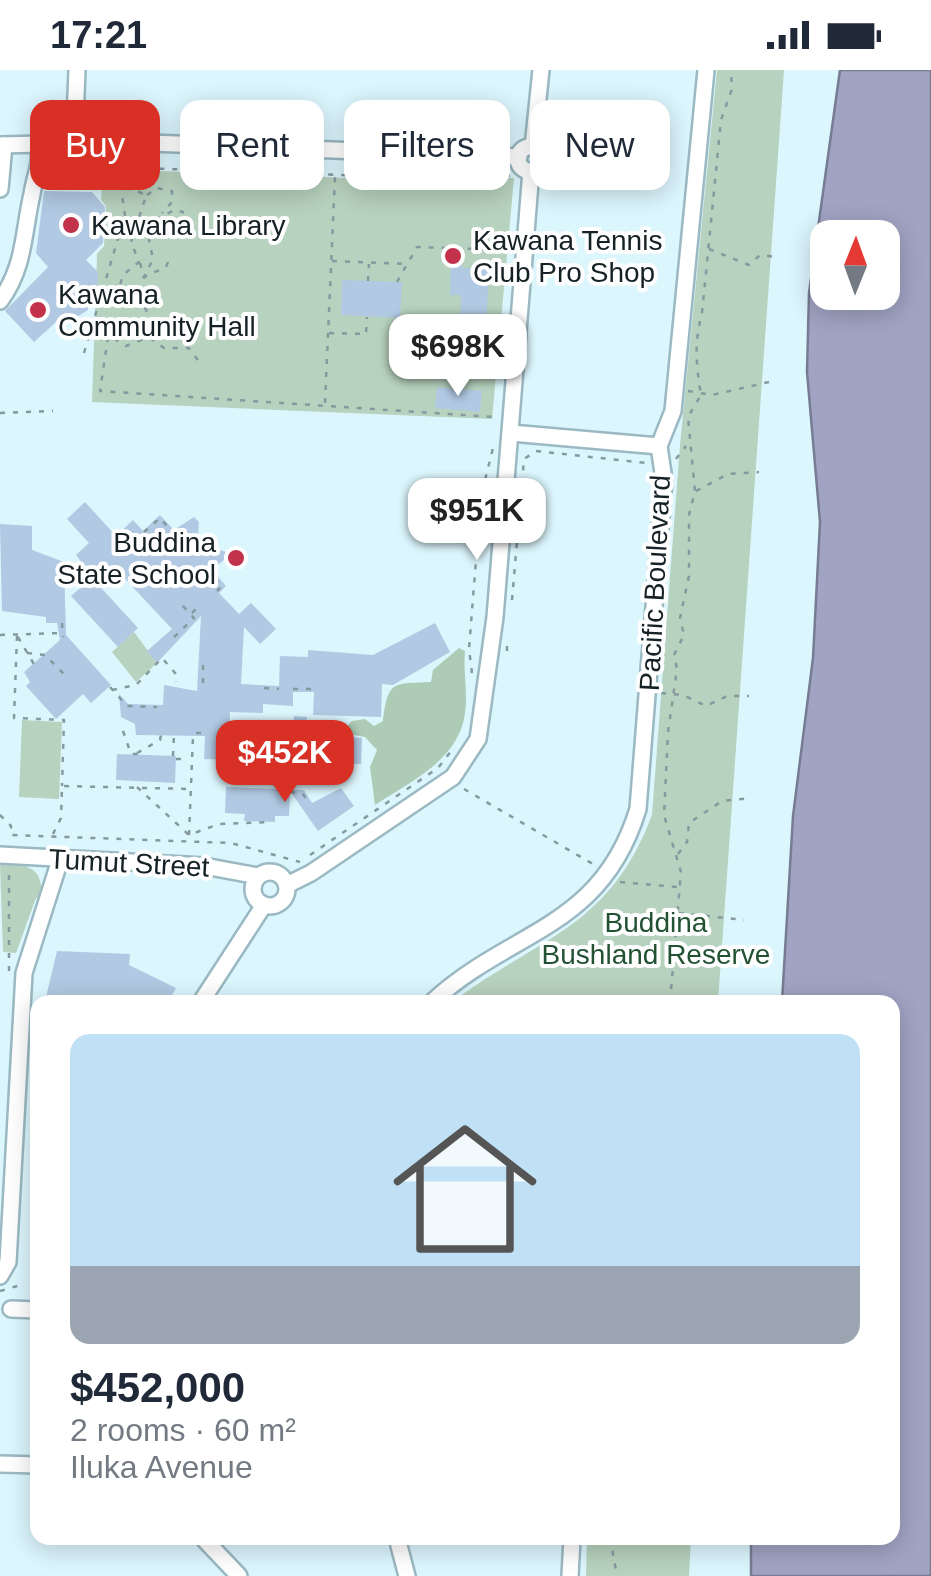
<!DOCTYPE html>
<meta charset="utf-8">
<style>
body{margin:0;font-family:Arial,sans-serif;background:#f6f6f7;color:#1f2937;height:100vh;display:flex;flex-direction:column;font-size:38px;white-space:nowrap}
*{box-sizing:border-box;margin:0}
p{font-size:32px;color:#747a83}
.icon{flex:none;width:55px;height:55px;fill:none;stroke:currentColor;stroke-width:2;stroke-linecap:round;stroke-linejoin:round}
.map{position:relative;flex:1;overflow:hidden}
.panel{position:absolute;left:30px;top:925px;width:870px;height:550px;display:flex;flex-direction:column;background:#fff;border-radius:20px;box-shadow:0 5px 25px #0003}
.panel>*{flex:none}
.guide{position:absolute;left:30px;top:30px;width:872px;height:90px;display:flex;gap:20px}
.needle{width:65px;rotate:1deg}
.fabs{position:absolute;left:810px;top:150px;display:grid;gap:20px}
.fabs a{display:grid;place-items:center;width:90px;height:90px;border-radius:20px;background:#fff;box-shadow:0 5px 25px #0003;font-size:50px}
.price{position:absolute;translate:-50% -85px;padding:0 22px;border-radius:20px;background:#fff;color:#222;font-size:32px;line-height:65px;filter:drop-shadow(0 2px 5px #0008)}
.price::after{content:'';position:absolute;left:50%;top:60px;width:30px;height:22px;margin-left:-15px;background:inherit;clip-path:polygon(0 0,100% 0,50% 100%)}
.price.selected{background:#d93025;color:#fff}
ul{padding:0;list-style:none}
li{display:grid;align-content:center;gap:20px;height:530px;padding:0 40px}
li+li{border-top:2px solid #e0e1e3}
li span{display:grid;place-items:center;height:310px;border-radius:20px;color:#555}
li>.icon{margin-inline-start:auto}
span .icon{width:180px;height:180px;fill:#fffc;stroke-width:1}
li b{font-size:42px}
.chip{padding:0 35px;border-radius:20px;background:#fff;box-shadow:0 5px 25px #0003;font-size:35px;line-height:90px}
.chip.selected{background:#d93025;color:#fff}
.status{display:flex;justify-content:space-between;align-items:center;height:70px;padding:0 50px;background:#fff;direction:ltr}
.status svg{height:28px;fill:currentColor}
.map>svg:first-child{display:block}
</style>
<div class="status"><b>17:21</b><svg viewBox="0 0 49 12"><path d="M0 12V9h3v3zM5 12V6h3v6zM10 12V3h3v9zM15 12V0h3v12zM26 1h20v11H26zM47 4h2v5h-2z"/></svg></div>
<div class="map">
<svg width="931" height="1506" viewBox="0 0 931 1506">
<rect width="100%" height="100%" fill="#dcf6fd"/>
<g fill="#b7d2be">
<path d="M717,0H784L718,932H452C539,867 609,859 652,745L680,375Z"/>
<polygon points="103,99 404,110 405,104 514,108 492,349 92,332 97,184 104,176 106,136 101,130"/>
<polygon points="134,562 157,593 136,612 112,582"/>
<polygon points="22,650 62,652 59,729 19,727"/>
<path d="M0,793C29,795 44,797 41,829L36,828L16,883L3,882Z"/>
<polygon points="587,1468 691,1468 689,1506 586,1506"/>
</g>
<path fill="#aecbb6" d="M459,578L465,581C463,602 468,622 465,643C459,690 411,711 375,735L370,697L377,680L365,667L349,664L346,657L352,651L365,649L374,656L383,651C388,609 394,614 431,612L433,600Z"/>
<path fill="#a0a3c2" stroke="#767c93" stroke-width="2.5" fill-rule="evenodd" d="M840,0H931V1506H751V1468H892V932H782L793,746L813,588L820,452L807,302L809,223ZM828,168H882V222H828Z"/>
<g fill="#b1c9e2">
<polygon points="44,121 92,122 105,137 103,173 86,190 98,202 98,214 89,222 88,240 72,250 66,243 34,272 5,241 48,197 36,183"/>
<polygon points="443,178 463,179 462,198 489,199 485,280 416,271 418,247 460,251 461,225 450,225 451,194 442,193"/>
<polygon points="342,210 402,212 400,248 341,245"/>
<polygon points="437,317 482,321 480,342 435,338"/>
<polygon points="85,432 116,466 133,450 143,461 160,445 174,460 194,447 199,452 198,466 207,476 226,482 226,488 212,500 226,516 219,523 239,544 251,533 276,559 260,574 244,557 241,614 279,616 280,586 308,587 308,580 373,585 435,553 450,582 393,615 382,614 381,647 313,645 314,622 293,622 293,636 263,634 263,643 230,642 229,663 293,665 294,646 307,647 306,665 362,668 361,694 204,689 205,666 136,665 135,654 121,647 119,624 128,634 163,635 164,615 197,621 201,546 157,593 147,581 172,559 113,496 96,511 76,485 89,473 67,449"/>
<polygon points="0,454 32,456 32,480 64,492 66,565 111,615 91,633 83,624 56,649 26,616 30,612 24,602 60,570 57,553 46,553 46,547 2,541"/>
<polygon points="92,508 138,558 118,577 71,526"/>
<polygon points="117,684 176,686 175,713 116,710"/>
<polygon points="226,717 304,720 312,733 341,718 354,736 318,761 290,721 289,746 275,746 275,752 244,751 245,744 225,743"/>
<polygon points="57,881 130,884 129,895 176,918 168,932 45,931"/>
</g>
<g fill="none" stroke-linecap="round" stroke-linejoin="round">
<g stroke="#9ab9c2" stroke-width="20">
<g id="minor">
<polyline points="74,74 77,0"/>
<polyline points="0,75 123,72 519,87"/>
<polyline points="533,77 541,0"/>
<circle cx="530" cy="89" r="12"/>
<polyline points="0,119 4,75"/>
<path d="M0,231C25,197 23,163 32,124C35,105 41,96 39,77"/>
<polyline points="511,363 659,376"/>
<polyline points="0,785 204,796 258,806"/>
<circle cx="270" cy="819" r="17"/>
<polyline points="287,815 311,803 453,707 478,669 495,547 531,101"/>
<polyline points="201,932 264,835"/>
<path d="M432,932C511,859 601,860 638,739L664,410L659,376L673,341L706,0"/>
<polyline points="0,1206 8,1192 24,903 60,790"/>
<polyline points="11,1239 38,1240"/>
<polyline points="0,1394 38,1395"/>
<polyline points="203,1468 239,1506"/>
<polyline points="397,1468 407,1506"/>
<polyline points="570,1506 572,1468"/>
</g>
</g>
<g stroke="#86999f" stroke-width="2.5" stroke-dasharray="5 8" stroke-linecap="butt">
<polyline points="97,88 111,97 398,107 407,102 489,105"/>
<polyline points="52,91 84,89"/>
<polyline points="492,105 515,106"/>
<polyline points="100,115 136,120 146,126 131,172 139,192 123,205 118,222"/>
<polyline points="147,125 157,118 172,121 172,132 162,143"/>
<polyline points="709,179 749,195 760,185 777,187"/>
<polyline points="332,191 408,194"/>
<polyline points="140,193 144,207 166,197 171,185"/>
<polyline points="368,211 369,194"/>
<polyline points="397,212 417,177 509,180"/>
<polyline points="132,232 153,189 148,165 151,153 174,140 183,142 182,147"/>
<polyline points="92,255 126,276 149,267 151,250 145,238 102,216"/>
<polyline points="329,263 366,264 367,247"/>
<polyline points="108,267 100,321 494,347"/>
<polyline points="150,268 164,278 189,278 200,293"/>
<polyline points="84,283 125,145 121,119 112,99"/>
<polyline points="688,321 712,325 769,312"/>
<polyline points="325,333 335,107"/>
<polyline points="0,343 53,341"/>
<polyline points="676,389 686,376"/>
<polyline points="696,421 728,404 759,402"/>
<polyline points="144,462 160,448 167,456"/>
<polyline points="215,508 222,516 217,521"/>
<polyline points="512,530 524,389 536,381 646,393"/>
<polyline points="192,543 199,536"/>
<polyline points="62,553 63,567"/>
<polyline points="0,565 62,563"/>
<polyline points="17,566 14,648 64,650 62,716"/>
<polyline points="18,567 35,596"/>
<polyline points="174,567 194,548 181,534"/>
<polyline points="507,581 507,572"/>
<polyline points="27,583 45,585 65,605"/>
<polyline points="472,603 469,579 481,426 493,378"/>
<polyline points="203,613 203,594"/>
<polyline points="110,617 127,636 157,637"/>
<polyline points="264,618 279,619"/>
<polyline points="293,619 314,619"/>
<polyline points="112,620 136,615 162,588 176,604 176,612"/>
<polyline points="661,623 683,625 706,636 727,626 749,626"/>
<polyline points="123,661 131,684 145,684"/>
<polyline points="196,663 205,663"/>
<polyline points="273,666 293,667"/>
<polyline points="137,683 160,670 161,665"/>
<polyline points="173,686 174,665"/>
<polyline points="176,689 189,689"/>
<polyline points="137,717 189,765 219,754 269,752"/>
<polyline points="288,719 290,667"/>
<polyline points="464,719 593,794"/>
<polyline points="290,722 302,723 310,734"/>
<polyline points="0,745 11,756 11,765 231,773 300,792"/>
<polyline points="53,764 61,748 62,716 190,719"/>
<polyline points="189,765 193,666"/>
<polyline points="678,784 687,772 689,753 722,731 751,728"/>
<polyline points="310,785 438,698 452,680"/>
<polyline points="620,812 677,817"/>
<polyline points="679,843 744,850"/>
<polyline points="9,901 9,799"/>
<path d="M670,932L681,802L664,745L668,662L677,599L674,585L684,565L680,548L689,506V445L695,421L688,347L701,325C696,294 694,274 702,243L721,50L732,19L731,0"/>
<polyline points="0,1221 24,1214"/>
<polyline points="610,1468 617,1506"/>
</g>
<use href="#minor" stroke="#fff" stroke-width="15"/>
</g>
<g fill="#c2324b" stroke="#fefefe" stroke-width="4">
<circle cx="71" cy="155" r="10"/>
<circle cx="453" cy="186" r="10"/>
<circle cx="38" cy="240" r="10"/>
<circle cx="236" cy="488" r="10"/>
</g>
<g text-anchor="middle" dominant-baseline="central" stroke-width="8" stroke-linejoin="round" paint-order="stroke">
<g font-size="28" fill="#152124" stroke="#fefefe" text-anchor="start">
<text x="91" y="155">Kawana Library</text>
<text x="473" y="170">Kawana Tennis<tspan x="473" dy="32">Club Pro Shop</tspan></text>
<text x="58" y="224">Kawana<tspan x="58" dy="32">Community Hall</tspan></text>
<text x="216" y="472" text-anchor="end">Buddina<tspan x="216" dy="32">State School</tspan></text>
</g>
<g font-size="28" fill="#152124" stroke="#fefefe">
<text transform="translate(655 513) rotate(-87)">Pacific Boulevard</text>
<text transform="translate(129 793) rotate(3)">Tumut Street</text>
</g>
<g font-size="28" fill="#225233" stroke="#fefefe">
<text x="656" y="852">Buddina<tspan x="656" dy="32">Bushland Reserve</tspan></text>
</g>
</g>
</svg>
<div class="fabs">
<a><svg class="needle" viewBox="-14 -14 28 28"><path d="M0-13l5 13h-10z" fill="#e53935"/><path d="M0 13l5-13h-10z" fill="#747a83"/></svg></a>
</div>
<b class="price" style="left:458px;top:329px">$698K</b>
<b class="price" style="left:477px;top:493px">$951K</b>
<b class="price selected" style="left:285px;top:735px">$452K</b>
<div class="guide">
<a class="chip selected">Buy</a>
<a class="chip">Rent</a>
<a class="chip">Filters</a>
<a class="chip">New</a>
</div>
<section class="panel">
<ul>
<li><span style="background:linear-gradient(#bfe0f5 75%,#9aa5b1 0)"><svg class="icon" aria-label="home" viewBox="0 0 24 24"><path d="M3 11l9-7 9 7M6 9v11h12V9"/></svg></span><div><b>$452,000</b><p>2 rooms · 60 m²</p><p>Iluka Avenue</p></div></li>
</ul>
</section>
</div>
